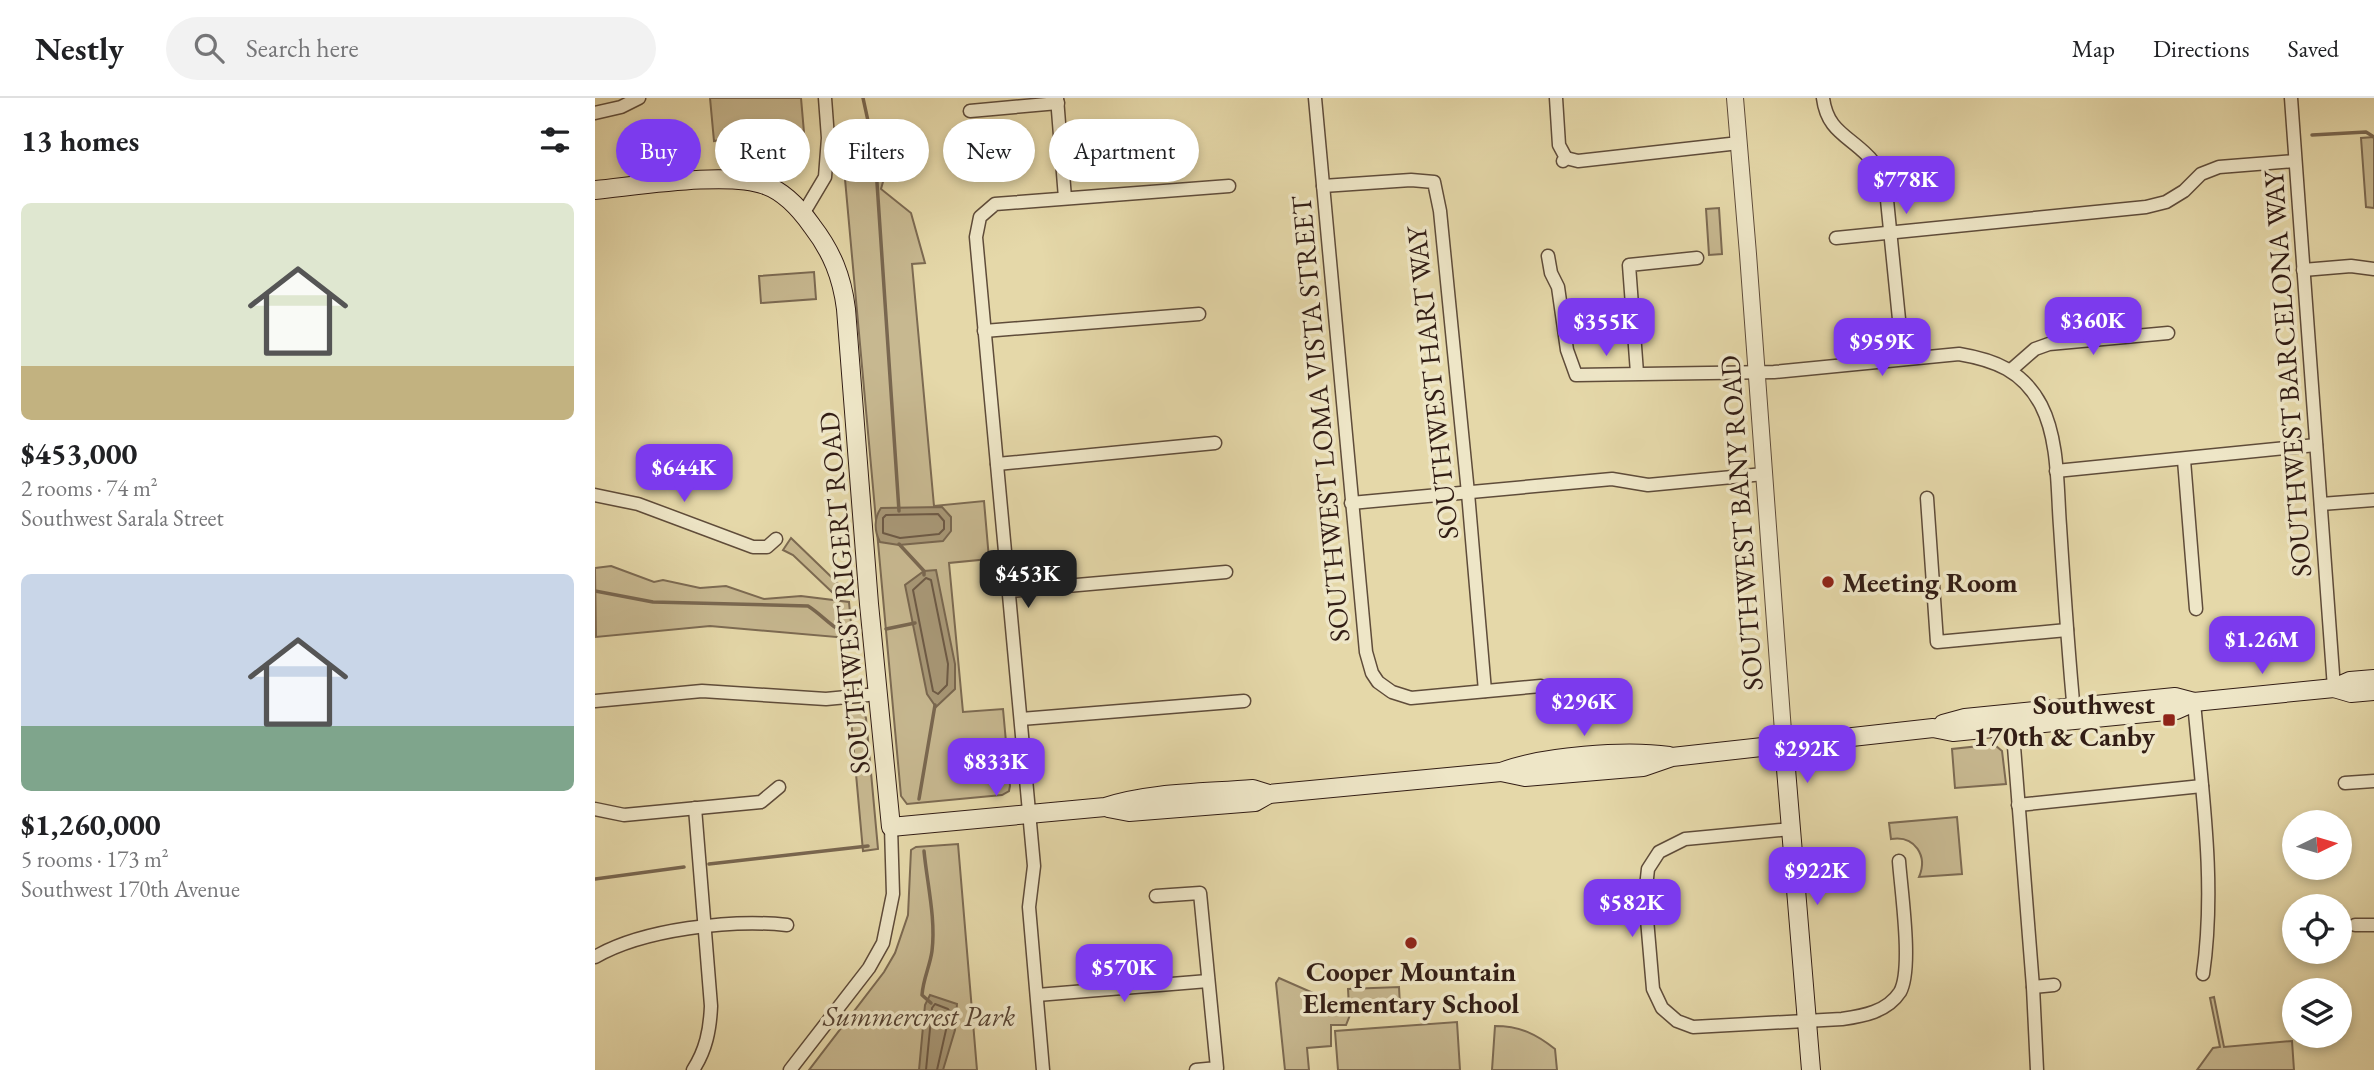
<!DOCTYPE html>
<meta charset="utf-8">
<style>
body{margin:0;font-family:"EB Garamond",serif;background:#f2f2f2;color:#202124;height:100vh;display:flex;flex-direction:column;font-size:26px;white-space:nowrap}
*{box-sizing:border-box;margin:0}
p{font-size:23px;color:#757577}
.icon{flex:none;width:38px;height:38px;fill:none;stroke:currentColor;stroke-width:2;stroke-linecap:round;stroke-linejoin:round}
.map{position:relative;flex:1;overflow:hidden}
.drawer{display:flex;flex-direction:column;background:#fff;width:595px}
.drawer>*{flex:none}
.banner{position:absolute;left:21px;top:21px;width:665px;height:63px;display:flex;gap:14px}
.needle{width:46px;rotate:85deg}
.controls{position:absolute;left:1687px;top:712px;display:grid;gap:14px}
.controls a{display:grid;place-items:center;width:70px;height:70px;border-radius:50%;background:#fff;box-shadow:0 4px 10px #0003;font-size:35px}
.price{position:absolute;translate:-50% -60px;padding:0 16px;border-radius:14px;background:#7c3aed;color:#fff;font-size:23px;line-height:46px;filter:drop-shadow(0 2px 4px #0008)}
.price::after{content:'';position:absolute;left:50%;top:42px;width:21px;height:16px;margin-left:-10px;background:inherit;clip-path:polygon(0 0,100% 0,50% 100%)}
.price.on{background:#222;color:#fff}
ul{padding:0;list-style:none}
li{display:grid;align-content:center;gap:14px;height:371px;padding:0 21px}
li span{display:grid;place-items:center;height:217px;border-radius:10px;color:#555}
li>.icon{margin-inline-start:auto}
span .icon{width:126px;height:126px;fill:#fffc;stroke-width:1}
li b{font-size:30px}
h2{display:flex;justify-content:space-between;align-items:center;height:84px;padding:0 21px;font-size:30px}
.tag{padding:0 24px;border-radius:32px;background:#fff;box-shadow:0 4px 10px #0003;font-size:24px;line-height:63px}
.tag.on{background:#7c3aed;color:#fff}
header{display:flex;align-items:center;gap:42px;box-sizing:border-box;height:98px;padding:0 35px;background:#fff;border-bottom:2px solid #e0e0e0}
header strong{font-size:33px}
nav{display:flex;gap:38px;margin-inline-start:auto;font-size:24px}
.search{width:490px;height:63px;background:#f2f2f2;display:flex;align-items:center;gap:18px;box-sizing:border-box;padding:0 24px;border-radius:38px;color:#757577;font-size:26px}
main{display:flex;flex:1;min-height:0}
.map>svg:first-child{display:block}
</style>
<header>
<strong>Nestly</strong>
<div class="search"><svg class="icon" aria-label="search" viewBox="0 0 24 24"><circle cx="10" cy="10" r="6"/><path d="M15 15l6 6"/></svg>Search here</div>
<nav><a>Map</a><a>Directions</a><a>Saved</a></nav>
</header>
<main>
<section class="drawer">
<h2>13 homes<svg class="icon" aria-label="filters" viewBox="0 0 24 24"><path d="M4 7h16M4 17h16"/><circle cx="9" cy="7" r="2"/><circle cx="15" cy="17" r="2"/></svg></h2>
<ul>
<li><span style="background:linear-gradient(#dfe7d0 75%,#c2b280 0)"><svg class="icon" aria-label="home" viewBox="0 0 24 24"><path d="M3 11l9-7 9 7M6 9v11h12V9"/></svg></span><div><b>$453,000</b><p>2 rooms · 74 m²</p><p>Southwest Sarala Street</p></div></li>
<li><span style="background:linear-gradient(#c9d6e8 70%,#7fa58c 0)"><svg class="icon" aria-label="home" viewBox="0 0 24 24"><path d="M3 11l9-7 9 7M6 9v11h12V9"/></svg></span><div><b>$1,260,000</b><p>5 rooms · 173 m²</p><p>Southwest 170th Avenue</p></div></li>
</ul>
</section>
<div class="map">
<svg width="1779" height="972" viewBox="0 0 1779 972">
<rect width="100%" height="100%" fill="#e5d8a9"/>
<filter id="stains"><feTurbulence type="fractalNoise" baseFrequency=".00286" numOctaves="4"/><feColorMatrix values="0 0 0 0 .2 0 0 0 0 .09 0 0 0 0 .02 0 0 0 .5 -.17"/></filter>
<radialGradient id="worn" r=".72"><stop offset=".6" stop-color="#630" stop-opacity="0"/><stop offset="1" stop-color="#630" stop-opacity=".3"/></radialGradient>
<g fill="#c7b890" stroke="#7c6a52" stroke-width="2">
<polygon points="115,0 206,0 210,46 163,50 160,37 119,43"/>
<polygon points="1779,39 1779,110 1771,109 1766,40"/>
<polygon points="293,66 286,91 316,115 330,165 317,166 339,408 389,403 394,461 354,465 368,614 408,611 415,688 414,693 407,697 312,706 306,698 249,70"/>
<polygon points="1124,110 1127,156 1114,157 1111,111"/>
<polygon points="219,174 221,201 166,205 164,178"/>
<polygon points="196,440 253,495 254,496 238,495 198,457 188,452"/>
<polygon points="16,468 59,484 68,482 105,490 131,488 169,501 206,498 254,504 256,526 263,527 264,541 115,528 1,539 0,470"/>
<polygon points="262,609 267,611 271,620 283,751 268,753 255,610"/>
<polygon points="1394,647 1401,648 1407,653 1411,686 1360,690 1357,651"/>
<path d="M1362,719L1367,776L1324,779C1333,758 1320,737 1296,741L1294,725Z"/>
<polygon points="363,746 382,972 214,972 289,874 300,855 313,817 316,752 321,749"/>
<polygon points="684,880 757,912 751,927 736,927 736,948 712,950 714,972 690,972 681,885"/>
<polygon points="804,889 805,907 754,909 753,891"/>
<polygon points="1619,899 1629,949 1697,943 1699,972 1602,972 1618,950 1625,949 1615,900"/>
<polygon points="862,924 865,972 743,972 740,933"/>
<path d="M900,928C925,928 941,936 960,951L962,972H897Z"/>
</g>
<g fill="#a89877" stroke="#796750" stroke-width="2">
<path d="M347,409L356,419V433L348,443L304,447L285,444C279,433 279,420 286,410Z"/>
<polygon points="341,472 360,566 360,591 341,609 332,596 310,487 329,473"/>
<polygon points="335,897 362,906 360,932 348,972 324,972 330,907"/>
</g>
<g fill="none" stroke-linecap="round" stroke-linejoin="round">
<g stroke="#6d5a46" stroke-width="2">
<polygon points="343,416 349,423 349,431 344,436 305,440 288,435 288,420 291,417"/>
<polygon points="331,480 336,482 353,566 352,587 343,596 338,593 318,492"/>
<polyline points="331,972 337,910 340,906 353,911 355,914 342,972"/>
</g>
<g stroke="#796750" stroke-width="3.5">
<polyline points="268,0 280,55 304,413"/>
<polyline points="1717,37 1771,34 1779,39"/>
<polyline points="304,446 329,473 329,477"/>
<path d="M0,493L58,504L213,508C232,520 239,535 262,537"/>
<polyline points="291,531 320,525"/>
<polyline points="324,701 340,607"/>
<path d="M329,753C332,785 341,821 337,853C335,868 328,881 327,897L336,905"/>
<polyline points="114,766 273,748"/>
<polyline points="0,781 89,769"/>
</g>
<g stroke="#5f4c3a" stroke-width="15">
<g id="minor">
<polyline points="462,0 470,100"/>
<polyline points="720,0 771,554 777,575 783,584 797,594 816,600 946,588"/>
<polyline points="961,0 964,47 971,60 968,63"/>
<path d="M1228,0C1232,32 1252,37 1272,57C1282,66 1287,79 1291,92L1308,261"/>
<polyline points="1696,0 1739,590"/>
<polyline points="375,13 463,5"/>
<polyline points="0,15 26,9 44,0"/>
<polyline points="971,60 983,63 1144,45"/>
<polyline points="728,88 816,82 839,84 845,113 873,395 890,593"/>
<polyline points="208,116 230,79 233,40 230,0"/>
<polyline points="1241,140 1551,109 1571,104 1589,93 1606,76 1624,69 1700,63"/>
<path d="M953,158L956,175L963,189L972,252L981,277L1179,274L1364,256C1400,262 1428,273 1446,307C1464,342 1462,389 1465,428C1469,490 1473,552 1479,614"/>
<polyline points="1708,172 1756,168 1779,171"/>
<polyline points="389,233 604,216"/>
<polyline points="1416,272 1440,251 1454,246 1573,235"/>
<polyline points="1042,275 1034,167 1102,160"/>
<polyline points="1589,362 1601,511"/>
<polyline points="402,366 620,345"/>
<polyline points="1461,373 1721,347"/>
<polyline points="0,397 43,406 158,449 172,449 181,441"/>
<polyline points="1332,400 1342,544 1472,532"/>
<polyline points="756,405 1017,381 1053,387 1169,376"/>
<polyline points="1726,406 1779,402"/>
<polyline points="414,493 631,474"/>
<polyline points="0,603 107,593 231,601 283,596"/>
<path d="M1599,604C1607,694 1621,786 1608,876"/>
<polyline points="426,621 649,603"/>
<polyline points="1417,623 1438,889 1442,972"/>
<polyline points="1750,685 1779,683"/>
<polyline points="1423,707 1607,688"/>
<polyline points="0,711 29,717 166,704 184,689"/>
<path d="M1196,731L1090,741L1064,754L1053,771L1050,798L1058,891L1067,910L1082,923L1098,929L1247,921C1268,918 1292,914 1305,894C1318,871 1306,792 1304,763"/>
<polyline points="561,798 605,795 622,970 601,972"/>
<polyline points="1760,827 1779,827"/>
<path d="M0,859C48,831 137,821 192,827"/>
<polyline points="1438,889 1459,887"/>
<polyline points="442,897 613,883"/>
<path d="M98,972C111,952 115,932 116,908L100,710"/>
<polyline points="195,972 274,870 288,845 298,796 296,729"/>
<polyline points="448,972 434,809 439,768 381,139 385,119 400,106 634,88"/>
</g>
</g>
<g stroke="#5f4c3a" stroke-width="18">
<polyline id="tertiary" points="1140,0 1153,156 1189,647"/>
</g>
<g stroke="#321d15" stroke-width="20">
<g id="secondary">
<path d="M0,92C42,88 133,73 170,87C190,94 205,111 217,128C237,154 247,179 251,211L274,506L296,729L510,709C557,694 609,695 658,691L674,696"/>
<polyline points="1739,590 1756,595 1779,593"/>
<polyline points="1348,626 1370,620 1580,599 1599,604"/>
<polyline points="1189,647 1216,972"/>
<polyline points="906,674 930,679 1048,669 1077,659 1338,630 1358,634 1581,612 1599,604 1739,590 1755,583 1779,581"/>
<path d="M513,710L534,714L660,704L674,696L906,674C947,658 1031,652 1074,658"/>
</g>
</g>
<use href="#minor" stroke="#eee6c7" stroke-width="12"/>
<use href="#tertiary" stroke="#eee6c7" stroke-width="16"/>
<use href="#secondary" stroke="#eee6c7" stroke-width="18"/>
</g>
<g fill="#8f2418" stroke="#eee6c7" stroke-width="2.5">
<circle cx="1233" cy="484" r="7"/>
<rect x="1567" y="615" width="14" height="14" rx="3.5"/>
<circle cx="816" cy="845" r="7"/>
</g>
<g text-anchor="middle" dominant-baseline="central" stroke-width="7" stroke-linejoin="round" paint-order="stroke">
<g font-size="28" fill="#321d15" stroke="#eee6c7">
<text transform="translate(1692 276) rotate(-94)">SOUTHWEST BARCELONA WAY</text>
<text transform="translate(837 285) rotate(-96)">SOUTHWEST HART WAY</text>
<text transform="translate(725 321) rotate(-95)">SOUTHWEST LOMA VISTA STREET</text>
<text transform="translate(1146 425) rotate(-94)">SOUTHWEST BANY ROAD</text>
<text transform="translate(249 495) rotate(-95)">SOUTHWEST RIGERT ROAD</text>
</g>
<g font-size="28" font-weight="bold" fill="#321d15" stroke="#eee6c7" text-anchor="start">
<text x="1247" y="484">Meeting Room</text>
<text x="1560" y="606" text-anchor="end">Southwest<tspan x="1560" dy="32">170th &amp; Canby</tspan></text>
<text x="816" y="873" text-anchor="middle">Cooper Mountain<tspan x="816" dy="32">Elementary School</tspan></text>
</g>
<g font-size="28" font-style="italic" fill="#574434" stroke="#eee6c7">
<text x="324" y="918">Summercrest Park</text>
</g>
</g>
<rect width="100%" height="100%" filter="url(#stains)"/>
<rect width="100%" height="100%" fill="url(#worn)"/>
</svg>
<div class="controls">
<a><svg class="needle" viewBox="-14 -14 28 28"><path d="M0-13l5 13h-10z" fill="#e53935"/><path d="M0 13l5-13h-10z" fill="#757577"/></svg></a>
<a><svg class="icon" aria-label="locate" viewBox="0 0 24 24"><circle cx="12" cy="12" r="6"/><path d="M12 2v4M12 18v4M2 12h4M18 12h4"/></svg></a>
<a><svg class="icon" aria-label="layers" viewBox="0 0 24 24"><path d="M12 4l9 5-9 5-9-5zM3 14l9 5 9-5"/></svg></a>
</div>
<b class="price" style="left:1311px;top:118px">$778K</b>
<b class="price" style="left:1498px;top:259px">$360K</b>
<b class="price" style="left:1011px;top:260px">$355K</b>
<b class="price" style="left:1287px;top:280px">$959K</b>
<b class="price" style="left:89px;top:406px">$644K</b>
<b class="price on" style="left:433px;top:512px">$453K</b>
<b class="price" style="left:1667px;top:578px">$1.26M</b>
<b class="price" style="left:989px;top:640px">$296K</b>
<b class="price" style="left:1212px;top:687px">$292K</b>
<b class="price" style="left:401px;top:700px">$833K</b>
<b class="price" style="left:1222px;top:809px">$922K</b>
<b class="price" style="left:1037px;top:841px">$582K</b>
<b class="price" style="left:529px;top:906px">$570K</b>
<div class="banner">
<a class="tag on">Buy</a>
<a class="tag">Rent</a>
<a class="tag">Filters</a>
<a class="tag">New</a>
<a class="tag">Apartment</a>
</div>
</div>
</main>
